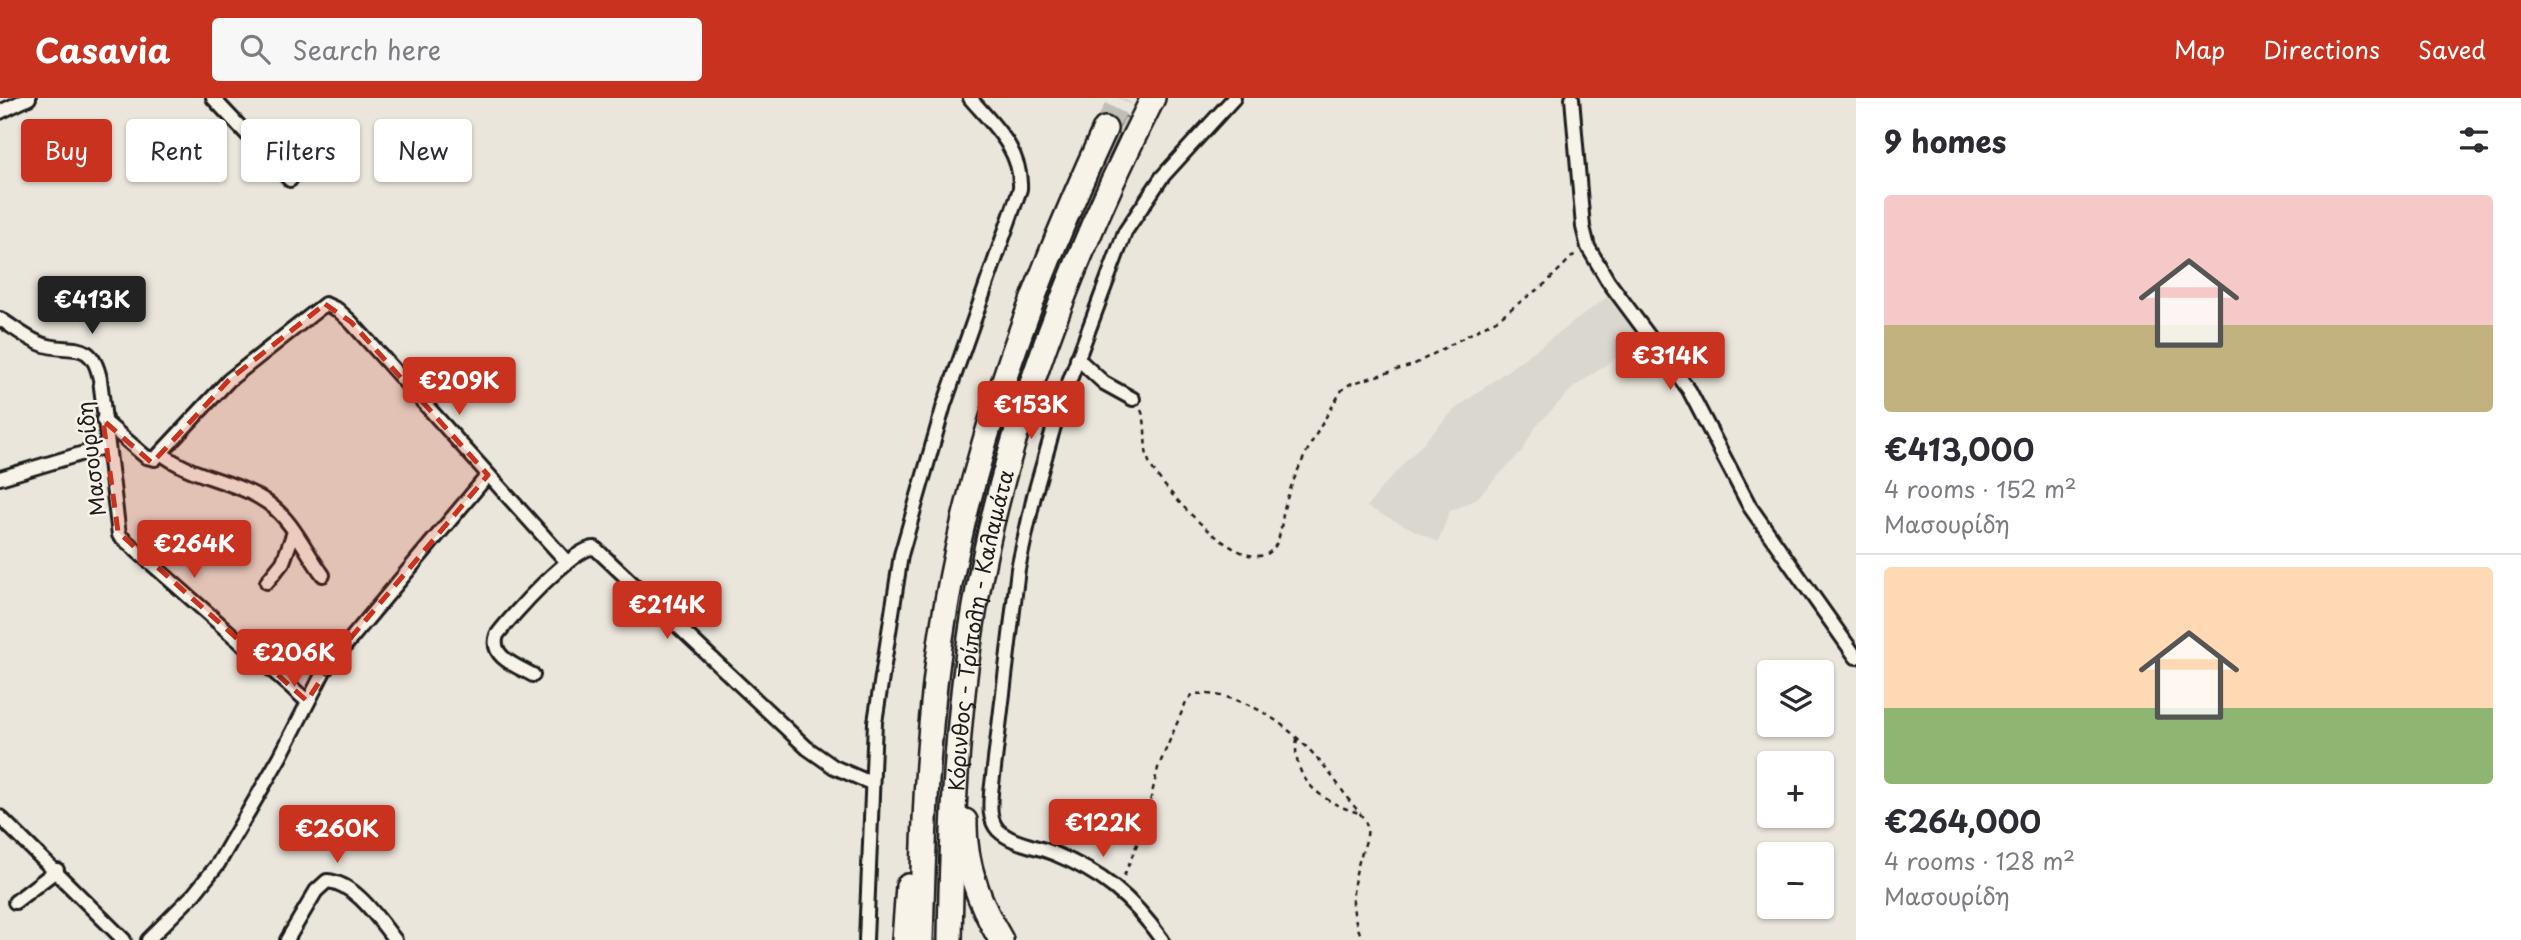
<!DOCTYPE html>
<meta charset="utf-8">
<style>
body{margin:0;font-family:"Playpen Sans",sans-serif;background:#f7f7f7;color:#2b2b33;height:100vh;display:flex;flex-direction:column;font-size:26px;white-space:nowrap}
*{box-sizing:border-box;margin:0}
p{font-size:23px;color:#7c7c81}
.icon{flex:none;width:38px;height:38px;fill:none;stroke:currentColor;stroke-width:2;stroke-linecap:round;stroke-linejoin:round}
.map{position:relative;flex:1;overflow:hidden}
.details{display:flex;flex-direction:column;background:#fff;width:665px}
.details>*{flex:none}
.banner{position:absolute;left:21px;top:21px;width:665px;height:63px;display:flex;gap:14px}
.tools{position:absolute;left:1757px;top:562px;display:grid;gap:14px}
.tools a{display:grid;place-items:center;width:77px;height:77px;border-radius:7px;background:#fff;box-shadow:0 2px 5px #0004;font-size:35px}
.price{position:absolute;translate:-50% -60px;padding:0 16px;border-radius:7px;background:#c8321e;color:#fff;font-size:23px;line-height:46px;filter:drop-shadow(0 2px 4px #0008)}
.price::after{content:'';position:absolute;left:50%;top:42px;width:21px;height:16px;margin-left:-10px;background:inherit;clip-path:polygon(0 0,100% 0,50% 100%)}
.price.active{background:#222;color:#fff}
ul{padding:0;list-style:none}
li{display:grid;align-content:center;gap:14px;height:371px;padding:0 28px}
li+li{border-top:2px solid #e1e1e2}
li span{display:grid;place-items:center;height:217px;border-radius:7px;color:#555}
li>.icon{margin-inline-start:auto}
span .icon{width:126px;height:126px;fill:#fffc;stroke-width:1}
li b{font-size:30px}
h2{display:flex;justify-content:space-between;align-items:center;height:84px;padding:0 28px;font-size:30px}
.pill{padding:0 24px;border-radius:7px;background:#fff;box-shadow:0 2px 5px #0004;font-size:24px;line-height:63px}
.pill.active{background:#c8321e;color:#fff}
header{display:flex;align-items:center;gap:42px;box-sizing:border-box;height:98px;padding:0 35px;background:#c8321e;color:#fff}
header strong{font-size:33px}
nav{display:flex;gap:38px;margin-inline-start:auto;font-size:24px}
.search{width:490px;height:63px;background:#f7f7f7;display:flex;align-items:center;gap:18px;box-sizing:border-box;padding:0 24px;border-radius:7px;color:#7c7c81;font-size:26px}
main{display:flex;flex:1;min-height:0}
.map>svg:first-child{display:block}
</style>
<header>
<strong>Casavia</strong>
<div class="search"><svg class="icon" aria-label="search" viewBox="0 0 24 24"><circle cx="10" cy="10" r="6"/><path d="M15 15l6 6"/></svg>Search here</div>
<nav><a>Map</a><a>Directions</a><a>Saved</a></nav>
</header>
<main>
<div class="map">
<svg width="1856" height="842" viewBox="0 0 1856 842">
<rect width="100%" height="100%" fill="#eae6dc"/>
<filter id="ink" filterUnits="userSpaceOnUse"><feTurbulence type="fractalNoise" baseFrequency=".0143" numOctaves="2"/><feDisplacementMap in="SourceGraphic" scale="14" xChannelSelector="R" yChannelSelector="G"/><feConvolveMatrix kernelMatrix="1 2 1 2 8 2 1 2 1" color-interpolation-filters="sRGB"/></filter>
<g filter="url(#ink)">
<polygon fill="#dad7ce" points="1610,197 1643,241 1574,289 1537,327 1521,354 1475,402 1450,413 1438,444 1367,409 1383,388 1454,312"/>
<path fill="#ccc8c0" stroke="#74726e" stroke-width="2" d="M1124,18L1131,21L1062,173L948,639L939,842H932C935,729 936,615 957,503C989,336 1047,170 1124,18Z"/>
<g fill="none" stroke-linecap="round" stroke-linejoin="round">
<polyline stroke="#c1beb6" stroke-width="23" stroke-dasharray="23 11" stroke-linecap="butt" points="1105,31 1121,0"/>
<g stroke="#1c1c1c" stroke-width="18">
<g id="minor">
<polyline points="213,0 290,82"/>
<polyline points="1572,0 1583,129 1588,149 1608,183 1689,292 1750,409 1856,559"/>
<polyline points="0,14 29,0"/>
<path d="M0,221C13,229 25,239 39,245C66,258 91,236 100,281L119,437L307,603"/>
<polyline points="1077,260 1104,285 1133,301"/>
<polyline points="103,322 146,359 155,361 229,282 325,206 338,212 351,224 567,464"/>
<path d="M161,355C192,380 236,382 268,405C293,423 305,453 323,477"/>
<polyline points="0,380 107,348"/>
<polyline points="267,484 283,464 294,434"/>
<path d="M533,577C517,568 489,559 497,537C510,519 575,447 595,450L807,650L834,669L871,685"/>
<polyline points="0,719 124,842"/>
<polyline points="15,804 57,772"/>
<polyline points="148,842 194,796 218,766 280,659 324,573 488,377"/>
<path d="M287,842L316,793L327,783C356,785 379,822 395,842"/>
<path d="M866,842L875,624L901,457L944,307L1020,91C1022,52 994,28 970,0"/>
<path d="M1162,842C1132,799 1102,775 1053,755C1036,748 1012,746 998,732C989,722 990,708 991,695L1018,471L1034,398L1058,314L1125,134L1162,79L1234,0"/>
</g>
</g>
<g stroke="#1c1c1c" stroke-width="28">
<g id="motorway">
<path d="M965,723C964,766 979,805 1001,842"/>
<polyline points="904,842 908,788"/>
<path d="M921,842C924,729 927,615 947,503C976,339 1035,182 1105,31"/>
<path id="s1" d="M950,842C952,730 956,619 975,509C1005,331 1072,160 1153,0"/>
</g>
</g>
<g stroke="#1c1c1c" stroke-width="2.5" stroke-dasharray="5 5" stroke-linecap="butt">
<path d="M1141,312C1149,329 1141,350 1151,368C1164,392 1244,482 1272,452C1282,442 1281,421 1285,407C1297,366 1320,329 1342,292L1350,286L1413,267L1496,222L1546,185L1575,156"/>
<path d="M1297,641C1290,682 1324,705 1359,715"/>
<path d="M1124,778L1144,729L1158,670L1186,604L1193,596C1258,592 1313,648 1346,698C1352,707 1364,717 1367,729C1369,738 1363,751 1360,760C1351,790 1349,813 1363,842"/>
</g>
<use href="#minor" stroke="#f7f3e8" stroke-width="12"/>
<use href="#motorway" stroke="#f7f3e8" stroke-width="23"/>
</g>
</g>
<path fill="#c8321e" fill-opacity="0.2" stroke="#c8321e" stroke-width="5" stroke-dasharray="14 9" stroke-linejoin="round" d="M325,206L351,224L488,377L338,555L307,603L118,434L103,322L152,365L229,282Z"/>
<g text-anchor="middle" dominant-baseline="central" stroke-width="5" stroke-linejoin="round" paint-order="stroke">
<g font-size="21" fill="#1c1c1c" stroke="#f7f3e8">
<text transform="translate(90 361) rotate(-97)">Μασουρίδη</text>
<text stroke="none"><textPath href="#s1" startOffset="312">Κόρινθος - Τρίπολη - Καλαμάτα</textPath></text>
</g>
</g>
</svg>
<div class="tools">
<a><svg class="icon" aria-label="layers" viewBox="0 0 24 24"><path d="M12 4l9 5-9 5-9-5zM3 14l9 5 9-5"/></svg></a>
<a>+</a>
<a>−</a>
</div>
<b class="price active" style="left:92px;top:238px">€413K</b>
<b class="price" style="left:1670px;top:294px">€314K</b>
<b class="price" style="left:459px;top:319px">€209K</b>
<b class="price" style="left:1031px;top:343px">€153K</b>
<b class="price" style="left:194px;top:482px">€264K</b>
<b class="price" style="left:667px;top:543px">€214K</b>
<b class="price" style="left:294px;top:591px">€206K</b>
<b class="price" style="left:1103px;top:761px">€122K</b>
<b class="price" style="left:337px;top:767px">€260K</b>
<div class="banner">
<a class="pill active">Buy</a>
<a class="pill">Rent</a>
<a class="pill">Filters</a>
<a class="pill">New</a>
</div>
</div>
<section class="details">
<h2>9 homes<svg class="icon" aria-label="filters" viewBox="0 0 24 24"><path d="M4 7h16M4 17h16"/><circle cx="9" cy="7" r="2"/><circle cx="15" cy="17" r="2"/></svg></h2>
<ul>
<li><span style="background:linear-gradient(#f6c9c9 60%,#c2b280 0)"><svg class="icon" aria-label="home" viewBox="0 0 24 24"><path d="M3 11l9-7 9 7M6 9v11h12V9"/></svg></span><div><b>€413,000</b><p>4 rooms · 152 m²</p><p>Μασουρίδη</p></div></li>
<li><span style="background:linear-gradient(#ffd9b3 65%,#8fb573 0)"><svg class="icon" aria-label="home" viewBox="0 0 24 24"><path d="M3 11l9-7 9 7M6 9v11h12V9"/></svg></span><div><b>€264,000</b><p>4 rooms · 128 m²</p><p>Μασουρίδη</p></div></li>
</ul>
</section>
</main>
